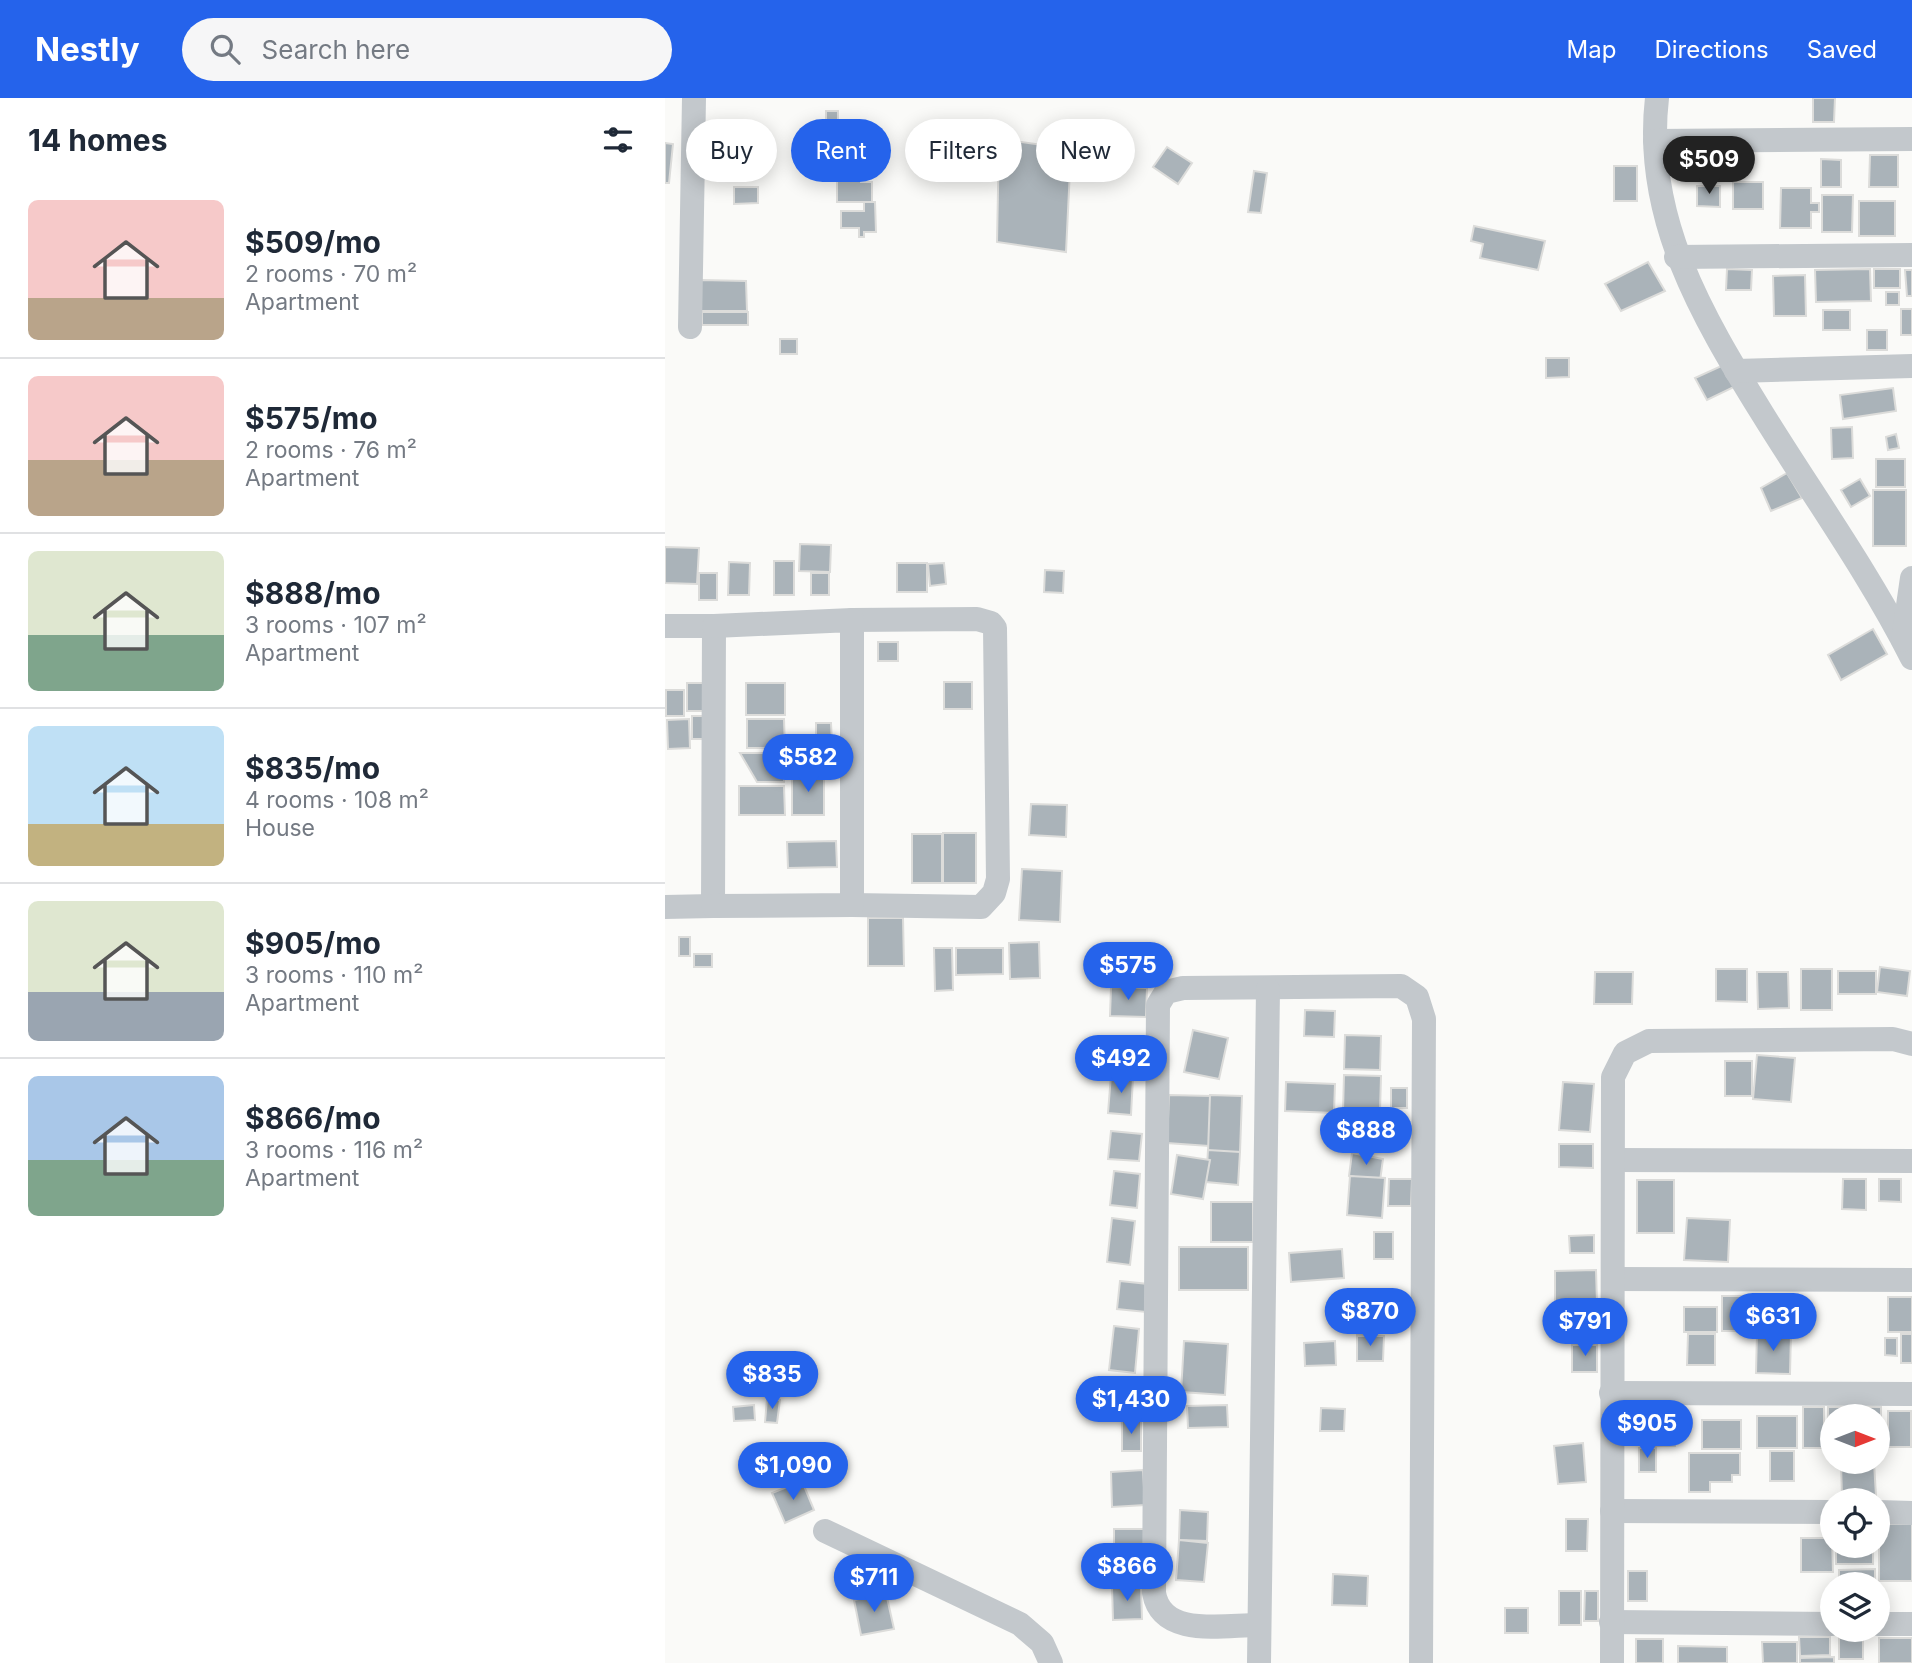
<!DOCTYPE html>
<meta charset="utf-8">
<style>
body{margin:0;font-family:Inter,sans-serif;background:#f6f6f7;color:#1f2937;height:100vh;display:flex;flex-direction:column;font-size:26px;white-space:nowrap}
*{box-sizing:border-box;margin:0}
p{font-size:23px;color:#747a83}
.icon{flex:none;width:38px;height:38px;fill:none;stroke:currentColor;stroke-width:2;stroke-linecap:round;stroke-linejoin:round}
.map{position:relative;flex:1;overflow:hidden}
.side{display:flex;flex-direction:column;background:#fff;width:665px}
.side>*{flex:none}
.guide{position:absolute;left:21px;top:21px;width:665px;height:63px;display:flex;gap:14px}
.needle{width:46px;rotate:90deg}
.fabs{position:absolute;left:1155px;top:1306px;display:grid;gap:14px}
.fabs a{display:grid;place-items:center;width:70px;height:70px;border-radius:50%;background:#fff;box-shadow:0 4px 18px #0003;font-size:35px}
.price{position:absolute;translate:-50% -60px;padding:0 16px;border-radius:24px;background:#2563eb;color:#fff;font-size:23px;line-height:46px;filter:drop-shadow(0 2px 4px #0008)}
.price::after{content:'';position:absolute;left:50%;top:42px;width:21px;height:16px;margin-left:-10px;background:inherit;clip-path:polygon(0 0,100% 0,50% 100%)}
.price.active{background:#222;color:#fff}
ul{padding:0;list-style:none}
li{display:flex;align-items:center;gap:21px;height:175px;padding:0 28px}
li+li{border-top:2px solid #e0e1e3}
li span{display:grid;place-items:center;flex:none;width:196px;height:140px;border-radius:10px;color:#555}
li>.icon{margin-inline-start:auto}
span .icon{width:84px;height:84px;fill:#fffc;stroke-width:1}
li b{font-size:30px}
h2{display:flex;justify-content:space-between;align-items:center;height:84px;padding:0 28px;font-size:30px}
.chip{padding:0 24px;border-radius:32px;background:#fff;box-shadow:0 4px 18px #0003;font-size:24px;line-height:63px}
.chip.active{background:#2563eb;color:#fff}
header{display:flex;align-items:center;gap:42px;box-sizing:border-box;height:98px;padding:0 35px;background:#2563eb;color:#fff}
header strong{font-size:33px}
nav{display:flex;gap:38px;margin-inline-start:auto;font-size:24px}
.search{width:490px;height:63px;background:#f6f6f7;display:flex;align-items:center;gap:18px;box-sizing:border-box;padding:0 24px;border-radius:38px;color:#747a83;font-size:26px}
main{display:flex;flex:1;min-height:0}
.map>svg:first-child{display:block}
</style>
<header>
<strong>Nestly</strong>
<div class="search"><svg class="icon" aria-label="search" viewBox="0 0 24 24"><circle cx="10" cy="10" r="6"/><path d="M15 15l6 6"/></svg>Search here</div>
<nav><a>Map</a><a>Directions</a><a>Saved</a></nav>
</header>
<main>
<section class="side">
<h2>14 homes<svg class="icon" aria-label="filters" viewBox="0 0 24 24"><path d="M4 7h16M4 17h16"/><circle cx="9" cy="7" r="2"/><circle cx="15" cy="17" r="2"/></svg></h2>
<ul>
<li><span style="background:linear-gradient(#f6c9c9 70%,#b9a48a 0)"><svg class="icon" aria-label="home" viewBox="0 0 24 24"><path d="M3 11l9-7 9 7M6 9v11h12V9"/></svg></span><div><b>$509/mo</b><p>2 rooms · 70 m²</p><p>Apartment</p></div></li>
<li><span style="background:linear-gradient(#f6c9c9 60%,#b9a48a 0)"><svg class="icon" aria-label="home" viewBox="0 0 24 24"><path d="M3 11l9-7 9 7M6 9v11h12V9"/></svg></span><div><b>$575/mo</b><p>2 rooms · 76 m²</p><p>Apartment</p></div></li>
<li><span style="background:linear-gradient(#dfe7d0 60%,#7fa58c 0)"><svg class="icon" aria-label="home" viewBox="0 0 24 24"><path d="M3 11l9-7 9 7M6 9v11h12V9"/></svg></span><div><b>$888/mo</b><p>3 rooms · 107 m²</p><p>Apartment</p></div></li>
<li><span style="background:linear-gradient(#bfe0f5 70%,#c2b280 0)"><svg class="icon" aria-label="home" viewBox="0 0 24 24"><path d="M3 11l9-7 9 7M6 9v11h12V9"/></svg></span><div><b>$835/mo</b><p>4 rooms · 108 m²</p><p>House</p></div></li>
<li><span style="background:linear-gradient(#dfe7d0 65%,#9aa5b1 0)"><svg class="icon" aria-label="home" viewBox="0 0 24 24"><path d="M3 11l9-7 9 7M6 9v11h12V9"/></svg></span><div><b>$905/mo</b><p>3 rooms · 110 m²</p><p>Apartment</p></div></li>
<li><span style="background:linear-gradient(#a9c7e8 60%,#7fa58c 0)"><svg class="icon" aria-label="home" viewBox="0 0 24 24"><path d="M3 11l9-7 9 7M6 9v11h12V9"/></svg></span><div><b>$866/mo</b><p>3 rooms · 116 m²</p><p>Apartment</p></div></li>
</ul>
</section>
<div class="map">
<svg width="1247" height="1565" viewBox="0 0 1247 1565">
<rect width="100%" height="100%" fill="#fafaf8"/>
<g fill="#aab3b9" stroke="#dcdcda" stroke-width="2">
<polygon points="1148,0 1170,0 1169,24 1148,24"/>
<rect x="161" y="13" width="12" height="22"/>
<polygon points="334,41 406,51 401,154 332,144"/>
<polygon points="0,45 8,46 4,85 0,85"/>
<polygon points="176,46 177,63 164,63 164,47"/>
<polygon points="502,49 527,65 513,86 488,69"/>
<polygon points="1205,57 1233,57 1233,89 1204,89"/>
<polygon points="1156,61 1176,62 1176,89 1156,89"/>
<rect x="949" y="68" width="23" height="35"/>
<polygon points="196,70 196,84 207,84 207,104 172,104 172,71"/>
<polygon points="589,73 602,75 596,115 583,114"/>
<rect x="1068" y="84" width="30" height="27"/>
<polygon points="1032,88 1055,88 1055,109 1032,108"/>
<polygon points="69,89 93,89 93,105 69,106"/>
<polygon points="1116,90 1146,90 1146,105 1154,105 1154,114 1146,114 1146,130 1115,130"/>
<polygon points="1157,97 1188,97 1187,134 1157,134"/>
<rect x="1194" y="103" width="36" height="35"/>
<polygon points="199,104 210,104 211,134 199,134 199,139 194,139 194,130 176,130 176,113 199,113"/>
<polygon points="809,128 880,143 873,172 815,160 818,146 806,143"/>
<polygon points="983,164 1000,193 956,213 940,186"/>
<polygon points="1062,171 1087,172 1086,192 1061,192"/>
<polygon points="1205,171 1206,203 1151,204 1150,172"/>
<rect x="1209" y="171" width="26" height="19"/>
<polygon points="1240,172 1247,172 1247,198 1242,198"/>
<polygon points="1140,177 1141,218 1109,218 1108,178"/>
<polygon points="36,182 81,183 82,213 35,213"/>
<rect x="1221" y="194" width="13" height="13"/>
<rect x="1236" y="211" width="11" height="26"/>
<rect x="1158" y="212" width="27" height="20"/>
<rect x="37" y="214" width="46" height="13"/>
<rect x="1202" y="232" width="20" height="20"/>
<rect x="115" y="241" width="17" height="15"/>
<polygon points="881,260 904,260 904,279 881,280"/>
<polygon points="1065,264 1073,287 1042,302 1030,280"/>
<polygon points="1228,290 1231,313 1178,321 1175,297"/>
<polygon points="1187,329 1188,360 1167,361 1166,330"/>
<polygon points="1231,336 1234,350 1223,352 1221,339"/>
<rect x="1211" y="361" width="29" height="28"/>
<polygon points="1122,375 1137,400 1106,413 1096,390"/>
<polygon points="1195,381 1205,398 1186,409 1176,392"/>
<rect x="1208" y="392" width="33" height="56"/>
<polygon points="135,446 166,447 165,474 134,473"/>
<polygon points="0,449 34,450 32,486 0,485"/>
<rect x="109" y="463" width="20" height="34"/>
<polygon points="64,464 85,465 84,497 63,497"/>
<rect x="232" y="465" width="30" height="29"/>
<polygon points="279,465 281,486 265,488 263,466"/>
<polygon points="380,472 399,473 398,495 379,494"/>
<rect x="34" y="475" width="18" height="27"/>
<rect x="146" y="475" width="18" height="22"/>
<polygon points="1208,531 1222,556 1176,582 1163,557"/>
<rect x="213" y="544" width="20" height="19"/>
<rect x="279" y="584" width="28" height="27"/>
<rect x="22" y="585" width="18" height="28"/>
<rect x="81" y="585" width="39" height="32"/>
<rect x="1" y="592" width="18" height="26"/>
<rect x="27" y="618" width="16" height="23"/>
<polygon points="24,621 25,650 3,651 2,622"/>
<polygon points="82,621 119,621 120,650 82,650"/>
<polygon points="151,625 166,625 167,645 151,645"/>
<polygon points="75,655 119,655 119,684 92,684"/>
<rect x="127" y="676" width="32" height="41"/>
<polygon points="74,688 119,688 120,717 74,717"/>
<polygon points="366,706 402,707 401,739 364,737"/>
<rect x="278" y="735" width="33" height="50"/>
<rect x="247" y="736" width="30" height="49"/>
<polygon points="171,743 172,769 123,770 122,744"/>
<polygon points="357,771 397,773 395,824 354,822"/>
<polygon points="203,820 238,820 239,868 203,868"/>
<rect x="14" y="839" width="11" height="19"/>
<polygon points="374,844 375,880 345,881 344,845"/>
<polygon points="269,850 287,850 288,892 270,893"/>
<polygon points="291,850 338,850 338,876 291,877"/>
<rect x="29" y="856" width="18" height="13"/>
<polygon points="1215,869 1245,873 1242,898 1212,894"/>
<polygon points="1051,871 1082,871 1082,904 1051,903"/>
<rect x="1136" y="871" width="31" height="41"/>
<rect x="1173" y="873" width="38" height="23"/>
<polygon points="930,874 968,874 967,906 929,906"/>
<polygon points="1092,874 1123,874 1124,910 1093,911"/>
<polygon points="446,889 482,890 481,919 445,918"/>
<polygon points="640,912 670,913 669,939 639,938"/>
<polygon points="528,932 563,940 554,981 519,974"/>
<polygon points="680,937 716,938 715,972 679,971"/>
<polygon points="449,941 482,941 481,972 449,971"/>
<polygon points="1092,957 1130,960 1126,1004 1088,1001"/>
<rect x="1060" y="963" width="27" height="35"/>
<polygon points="446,977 468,979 466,1017 443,1015"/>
<polygon points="679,977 716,978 715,1014 678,1013"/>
<polygon points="621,984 670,986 669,1015 620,1013"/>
<polygon points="898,984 929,986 925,1034 894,1032"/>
<rect x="726" y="990" width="16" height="20"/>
<polygon points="504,997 546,998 544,1048 502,1045"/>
<polygon points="545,997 577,998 575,1054 543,1054"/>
<polygon points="446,1033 477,1036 474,1063 443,1061"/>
<polygon points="894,1046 928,1046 928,1070 894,1069"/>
<polygon points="543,1052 575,1054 573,1087 541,1084"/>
<polygon points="687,1055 718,1061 715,1083 684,1078"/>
<polygon points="512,1057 545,1062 538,1101 506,1096"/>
<polygon points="449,1073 475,1076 472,1110 445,1107"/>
<polygon points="685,1078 720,1080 717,1120 682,1117"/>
<polygon points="724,1081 747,1081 746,1108 723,1108"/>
<polygon points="1178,1081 1201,1081 1201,1112 1177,1111"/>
<polygon points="1214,1081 1236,1081 1236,1104 1214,1103"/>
<rect x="972" y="1082" width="37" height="53"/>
<rect x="546" y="1104" width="42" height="40"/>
<polygon points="447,1120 470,1123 465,1167 442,1164"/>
<polygon points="1022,1120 1065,1122 1063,1164 1019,1162"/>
<rect x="709" y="1134" width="19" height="27"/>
<polygon points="929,1137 929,1155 905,1155 904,1138"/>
<rect x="514" y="1149" width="69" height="43"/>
<polygon points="677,1151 679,1180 626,1184 624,1155"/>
<polygon points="931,1172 932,1205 890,1206 890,1173"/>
<polygon points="455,1183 483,1186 481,1214 452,1211"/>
<rect x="1057" y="1198" width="26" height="35"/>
<rect x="1098" y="1198" width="32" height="34"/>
<rect x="1223" y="1199" width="24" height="35"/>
<rect x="1019" y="1209" width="33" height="25"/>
<rect x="692" y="1216" width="16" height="20"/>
<polygon points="449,1228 474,1231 470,1275 444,1272"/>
<polygon points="1092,1234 1126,1235 1125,1276 1091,1275"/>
<polygon points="1023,1236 1050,1236 1050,1267 1022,1267"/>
<rect x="1236" y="1236" width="11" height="29"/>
<polygon points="692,1238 719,1238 718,1263 692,1263"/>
<polygon points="1220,1240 1232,1240 1232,1258 1220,1257"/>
<polygon points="519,1243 563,1246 560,1297 516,1294"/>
<polygon points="670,1243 671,1267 640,1268 639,1245"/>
<rect x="907" y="1247" width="25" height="27"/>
<polygon points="102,1301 115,1302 112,1325 100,1324"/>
<polygon points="89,1307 90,1322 69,1323 68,1309"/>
<polygon points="562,1307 563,1329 523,1330 522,1308"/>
<rect x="1138" y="1309" width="21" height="41"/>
<polygon points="1163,1309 1191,1309 1191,1318 1167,1318 1167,1350 1163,1350"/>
<polygon points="1196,1309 1216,1309 1216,1352 1213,1352 1213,1318 1196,1318"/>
<polygon points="656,1310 680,1311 679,1333 655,1333"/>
<polygon points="980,1310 1009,1310 1010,1348 980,1348"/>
<rect x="1223" y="1313" width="23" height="36"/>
<rect x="1092" y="1318" width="40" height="32"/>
<rect x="1037" y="1322" width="39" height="29"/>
<rect x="457" y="1323" width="19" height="30"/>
<polygon points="918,1345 921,1384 893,1386 889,1348"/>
<polygon points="101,1348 124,1352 118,1383 96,1379"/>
<rect x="974" y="1350" width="17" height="24"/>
<rect x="1105" y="1353" width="24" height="30"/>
<polygon points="1024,1355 1075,1355 1075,1377 1067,1377 1067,1384 1045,1384 1045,1394 1024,1394"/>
<polygon points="1209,1364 1211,1398 1177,1399 1176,1365"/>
<polygon points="478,1372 480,1407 447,1409 446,1374"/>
<polygon points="137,1383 149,1412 120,1425 107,1395"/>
<polygon points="515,1412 543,1414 542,1443 514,1442"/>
<polygon points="901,1421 923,1421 922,1453 901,1453"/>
<rect x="1214" y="1426" width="33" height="57"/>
<rect x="449" y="1431" width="33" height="29"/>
<polygon points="1136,1440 1167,1440 1168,1474 1136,1474"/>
<polygon points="514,1442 543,1445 539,1484 511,1482"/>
<rect x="1171" y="1447" width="37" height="19"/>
<rect x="447" y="1462" width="30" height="25"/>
<polygon points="1210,1471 1210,1486 1174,1486 1174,1472"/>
<rect x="963" y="1473" width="19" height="30"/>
<polygon points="668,1476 703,1478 702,1508 667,1507"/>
<polygon points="476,1488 477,1521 448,1522 447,1489"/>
<rect x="894" y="1493" width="22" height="34"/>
<polygon points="920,1493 933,1493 933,1523 919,1523"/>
<polygon points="221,1495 229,1531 196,1537 189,1502"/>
<rect x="840" y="1510" width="23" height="25"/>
<polygon points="1134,1539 1165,1539 1165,1557 1135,1558"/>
<rect x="1174" y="1540" width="24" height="21"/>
<rect x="1214" y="1540" width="33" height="25"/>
<rect x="971" y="1541" width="27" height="24"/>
<polygon points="1097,1544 1132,1544 1132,1565 1098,1565"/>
<polygon points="1013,1548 1062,1549 1062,1565 1013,1565"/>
<polygon points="1169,1559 1169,1565 1135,1565 1135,1560"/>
</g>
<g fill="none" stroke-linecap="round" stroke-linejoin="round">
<g stroke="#c3c8cc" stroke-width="24">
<path d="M992,0C978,119 1037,218 1097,315C1147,396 1204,475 1247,560"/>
<polyline points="990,43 1247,41"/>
<polyline points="1011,159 1247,157"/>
<polyline points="25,229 29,0"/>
<polyline points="1071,273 1247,268"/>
<polyline points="187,522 312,521 326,525 330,530 333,781 329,795 316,809 187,807"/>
<polyline points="0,528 49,528 48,808 0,809"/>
<polyline points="1238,542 1247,480"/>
<polyline points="48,808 187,807 187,522 49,528"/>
<polyline points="949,1062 1247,1063"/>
<polyline points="948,1181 1247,1182"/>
<polyline points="946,1295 1247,1296"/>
<polyline points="947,1413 1167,1414"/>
<polyline points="1213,1414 1247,1415"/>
<polyline points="160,1433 355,1526 377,1545 386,1565"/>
<polyline points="946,1524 1167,1526"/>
<polyline points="1213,1526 1247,1526"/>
<path d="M593,1527C558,1527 497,1540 489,1495L493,907L501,894L518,890L736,888L752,899L759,921L756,1565"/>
<polyline points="594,1565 603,891"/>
<polyline points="947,1565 948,979 960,955 984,943 1228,941 1247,946"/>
</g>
</g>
</svg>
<div class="fabs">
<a><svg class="needle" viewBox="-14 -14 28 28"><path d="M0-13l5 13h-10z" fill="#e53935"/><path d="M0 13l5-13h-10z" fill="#747a83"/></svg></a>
<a><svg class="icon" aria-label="locate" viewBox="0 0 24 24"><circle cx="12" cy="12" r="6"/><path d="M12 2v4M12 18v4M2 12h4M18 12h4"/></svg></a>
<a><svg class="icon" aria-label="layers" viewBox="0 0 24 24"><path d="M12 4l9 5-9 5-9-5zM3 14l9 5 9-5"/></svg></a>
</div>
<b class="price active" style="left:1044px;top:98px">$509</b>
<b class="price" style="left:143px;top:696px">$582</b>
<b class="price" style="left:463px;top:904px">$575</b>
<b class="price" style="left:456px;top:997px">$492</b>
<b class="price" style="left:701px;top:1069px">$888</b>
<b class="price" style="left:705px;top:1250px">$870</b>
<b class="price" style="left:1108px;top:1255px">$631</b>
<b class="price" style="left:920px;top:1260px">$791</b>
<b class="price" style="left:107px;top:1313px">$835</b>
<b class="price" style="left:466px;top:1338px">$1,430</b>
<b class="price" style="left:982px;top:1362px">$905</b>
<b class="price" style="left:128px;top:1404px">$1,090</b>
<b class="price" style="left:462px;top:1505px">$866</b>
<b class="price" style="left:209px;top:1516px">$711</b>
<div class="guide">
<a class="chip">Buy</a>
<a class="chip active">Rent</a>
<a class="chip">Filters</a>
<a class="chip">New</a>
</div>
</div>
</main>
